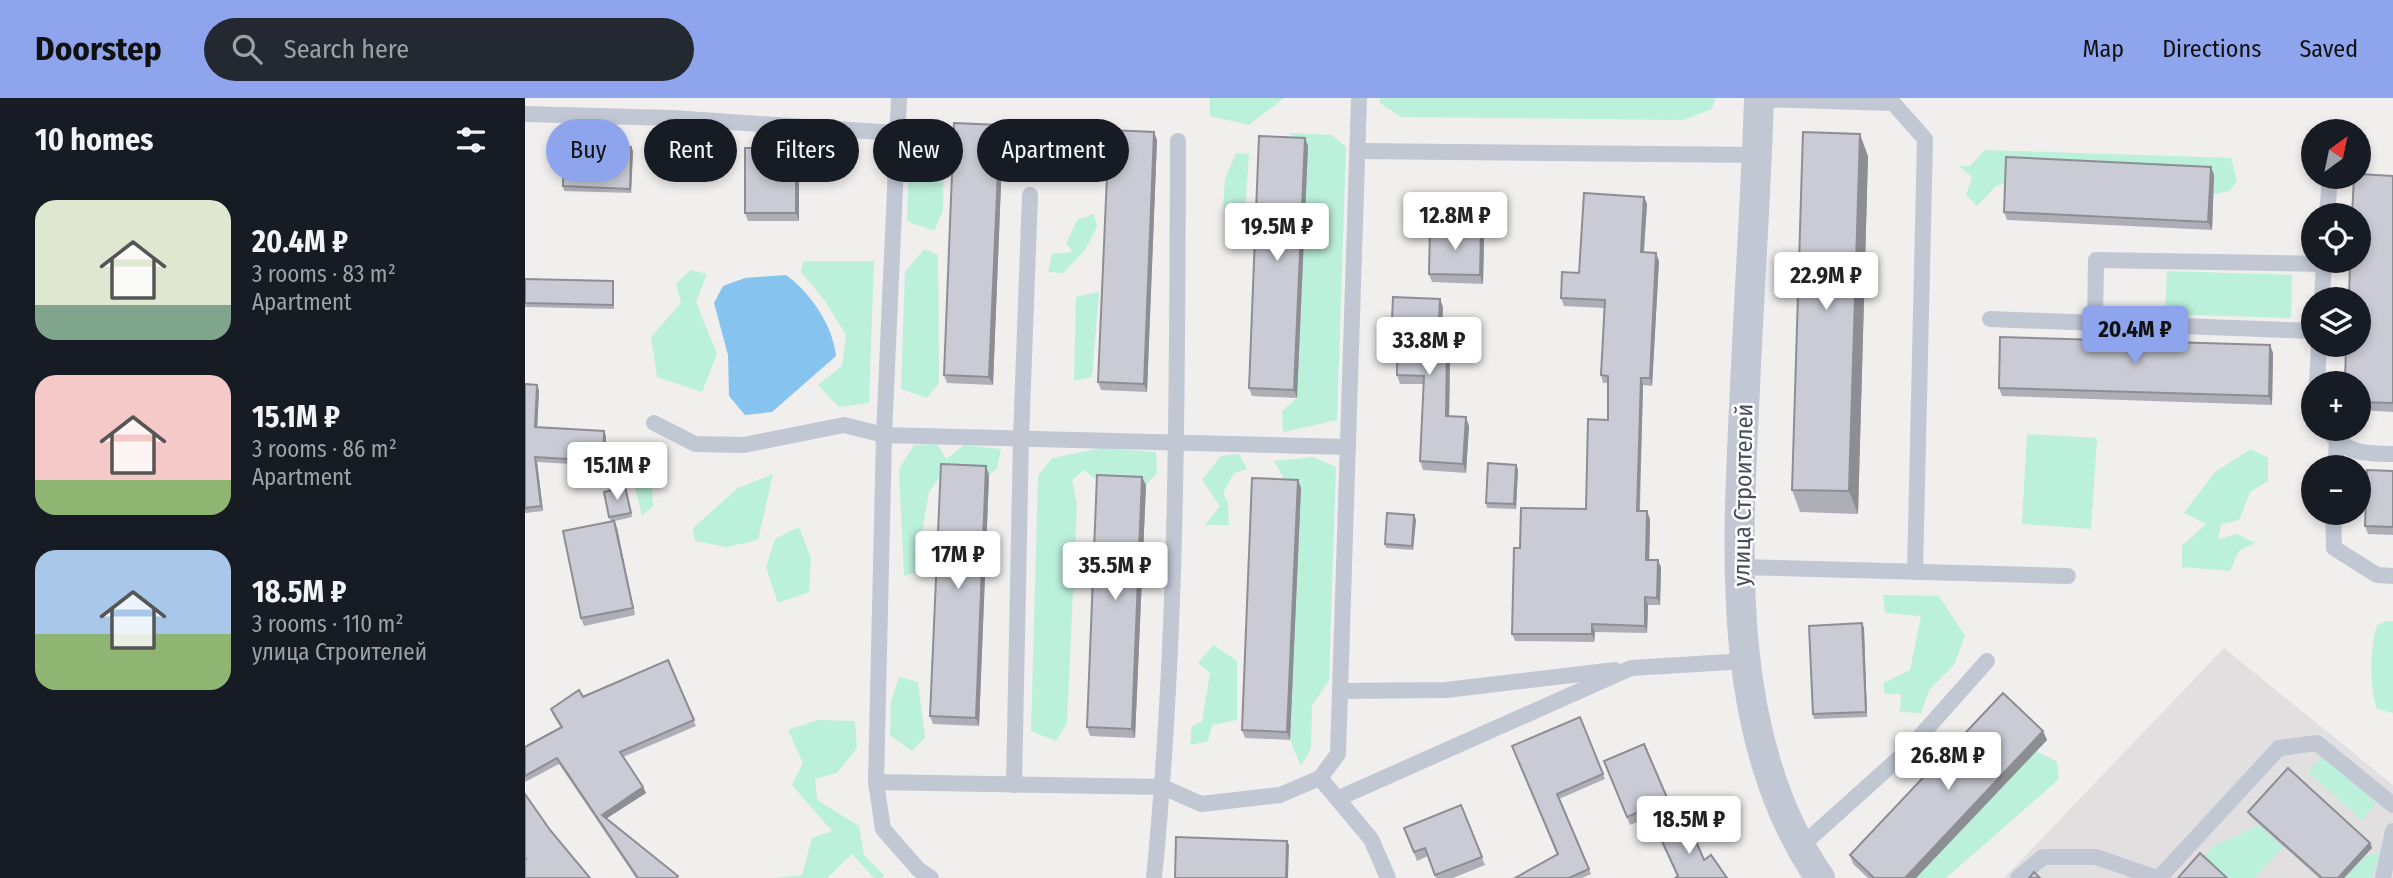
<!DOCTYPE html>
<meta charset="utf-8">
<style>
body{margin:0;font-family:"Fira Sans Condensed",sans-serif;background:#242831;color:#f1f3f6;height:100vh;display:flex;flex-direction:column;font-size:26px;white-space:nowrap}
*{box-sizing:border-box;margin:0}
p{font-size:23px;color:#9ea1a6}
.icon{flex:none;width:38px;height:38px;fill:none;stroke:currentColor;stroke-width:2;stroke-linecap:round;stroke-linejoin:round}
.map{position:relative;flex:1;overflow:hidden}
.side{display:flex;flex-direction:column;background:#171b24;width:525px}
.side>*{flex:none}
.guide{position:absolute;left:21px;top:21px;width:665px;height:63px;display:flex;gap:14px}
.needle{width:46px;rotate:33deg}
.controls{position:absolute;left:1776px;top:21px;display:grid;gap:14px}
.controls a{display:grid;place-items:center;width:70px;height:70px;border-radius:50%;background:#171b24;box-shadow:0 4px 10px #0003;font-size:35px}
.price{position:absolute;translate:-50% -60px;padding:0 16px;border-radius:7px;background:#fff;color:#222;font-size:23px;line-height:46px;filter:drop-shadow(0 2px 4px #0008)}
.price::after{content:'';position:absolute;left:50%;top:42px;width:21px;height:16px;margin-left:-10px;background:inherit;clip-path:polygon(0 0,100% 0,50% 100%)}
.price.selected{background:#8ea5ee;color:#111}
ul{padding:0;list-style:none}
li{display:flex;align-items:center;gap:21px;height:175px;padding:0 35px}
li span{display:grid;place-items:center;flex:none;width:196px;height:140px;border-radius:21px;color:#555}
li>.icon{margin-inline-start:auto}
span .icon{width:84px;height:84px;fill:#fffc;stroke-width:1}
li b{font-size:30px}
h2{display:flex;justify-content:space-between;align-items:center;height:84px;padding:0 35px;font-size:30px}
.pill{padding:0 24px;border-radius:32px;background:#171b24;box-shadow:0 4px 10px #0003;font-size:24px;line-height:63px}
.pill.selected{background:#8ea5ee;color:#111}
header{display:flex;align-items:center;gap:42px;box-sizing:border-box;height:98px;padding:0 35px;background:#8ea5ee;color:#111}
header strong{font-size:33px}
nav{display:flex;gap:38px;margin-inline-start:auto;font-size:24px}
.search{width:490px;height:63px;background:#242831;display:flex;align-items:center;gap:18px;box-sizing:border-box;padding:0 24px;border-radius:38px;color:#9ea1a6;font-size:26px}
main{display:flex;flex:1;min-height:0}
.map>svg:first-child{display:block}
</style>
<header>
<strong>Doorstep</strong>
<div class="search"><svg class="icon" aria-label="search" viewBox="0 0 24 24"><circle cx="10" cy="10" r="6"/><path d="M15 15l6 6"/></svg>Search here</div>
<nav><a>Map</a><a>Directions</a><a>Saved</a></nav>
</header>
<main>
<section class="side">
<h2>10 homes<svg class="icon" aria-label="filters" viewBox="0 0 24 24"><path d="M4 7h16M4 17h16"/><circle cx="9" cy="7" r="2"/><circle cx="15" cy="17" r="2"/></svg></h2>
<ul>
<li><span style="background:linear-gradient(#dfe7d0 75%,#7fa58c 0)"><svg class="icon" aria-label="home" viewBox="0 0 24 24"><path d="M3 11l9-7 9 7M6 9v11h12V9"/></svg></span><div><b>20.4M ₽</b><p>3 rooms · 83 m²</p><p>Apartment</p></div></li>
<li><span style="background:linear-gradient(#f6c9c9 75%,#8fb573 0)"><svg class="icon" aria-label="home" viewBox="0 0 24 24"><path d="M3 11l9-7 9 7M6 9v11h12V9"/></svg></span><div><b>15.1M ₽</b><p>3 rooms · 86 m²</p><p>Apartment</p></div></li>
<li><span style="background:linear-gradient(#a9c7e8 60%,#8fb573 0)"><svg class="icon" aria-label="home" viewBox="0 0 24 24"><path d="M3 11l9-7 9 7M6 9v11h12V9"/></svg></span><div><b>18.5M ₽</b><p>3 rooms · 110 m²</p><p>улица Строителей</p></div></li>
</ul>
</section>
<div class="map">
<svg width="1868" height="780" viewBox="0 0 1868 780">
<rect width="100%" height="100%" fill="#f1eeee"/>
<polygon fill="#e2dfe0" points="1699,550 1868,687 1868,780 1479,780"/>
<g fill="#bbf0da">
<polygon points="685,0 759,0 724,27 685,18"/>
<polygon points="855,0 1190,0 1187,11 1158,22 876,19 855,5"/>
<polygon points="419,34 418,112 409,133 382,123 385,36"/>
<polygon points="763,35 807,37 821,49 812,322 758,334 757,313 772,300 783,48"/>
<polygon points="1460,52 1706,60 1712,82 1705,93 1688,96 1689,77 1484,83 1471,88 1452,108 1441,97 1447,79 1434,68 1445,68"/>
<polygon points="711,55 724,56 720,112 698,111 700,81"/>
<polygon points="569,116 572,129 560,152 538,175 523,174 527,156 548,154 541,146 552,122"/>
<polygon points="399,151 413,157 414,285 402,300 376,291 380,174"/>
<polygon points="279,163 349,163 344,305 314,309 293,287 317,268 321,237 300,203 276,174"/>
<polygon points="166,172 182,176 171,204 192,256 177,294 132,279 126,239 156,205 151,186"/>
<polygon points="1642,173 1767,177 1766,220 1640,216"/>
<polygon points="574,194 567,279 549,283 551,199"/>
<polygon points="1502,336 1572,340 1566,431 1497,426"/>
<polygon points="412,346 421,361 439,347 476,351 472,370 464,377 418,374 404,394 390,475 379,478 374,371 389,347"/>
<polygon points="576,350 631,354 632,375 621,387 575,385 559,372 547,382 552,406 542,625 531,643 506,633 513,378 527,360"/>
<polygon points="1726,351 1743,360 1743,383 1725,394 1714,422 1696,426 1693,441 1712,436 1730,445 1714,453 1705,473 1657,469 1657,448 1681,426 1659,415 1690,374"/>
<polygon points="714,356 722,371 709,375 698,395 703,405 704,427 680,427 695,408 677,382 696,358"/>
<polygon points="788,359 811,369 804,583 787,607 786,651 776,668 765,642 776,390 764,390 749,363"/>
<polygon points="110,368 126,371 128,408 117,417 109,386"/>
<polygon points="248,376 233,442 202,449 170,443 168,430 213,390"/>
<polygon points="274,429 286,460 284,494 253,505 241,469 250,441"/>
<polygon points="1358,497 1414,498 1440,538 1429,567 1404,592 1396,615 1375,614 1376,596 1360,596 1358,585 1385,572 1396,518 1360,515"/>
<path d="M1862,523H1868V615L1852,611C1844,588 1845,550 1852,527Z"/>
<polygon points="688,547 712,563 712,622 687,627 683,643 665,647 667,628 677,624 685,575 673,565"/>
<polygon points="374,579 393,584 400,640 387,653 365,637 366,603"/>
<polygon points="293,622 330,623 332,650 312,675 290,681 292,702 334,728 339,757 359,777 357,780 349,780 327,756 302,780 251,780 277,777 287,740 307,733 267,687 278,665 263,632"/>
<polygon points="1511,653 1532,664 1534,681 1421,780 1391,780"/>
<polygon points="1797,659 1851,705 1837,722 1783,674"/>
<polygon points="1734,727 1758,749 1730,780 1699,780 1677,760 1687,749"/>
<polygon points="1855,754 1847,780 1819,780 1838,759"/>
</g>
<path fill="#86c3ee" d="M261,177C286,195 308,228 311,258L247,314L220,317L204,298L203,257L189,205L198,188L220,180Z"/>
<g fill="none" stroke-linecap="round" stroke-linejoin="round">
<g stroke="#c1c7d3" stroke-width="16">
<polyline points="374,0 359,337 351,684 358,731 393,771 406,780"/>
<polyline points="1234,1 1368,5 1400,41 1390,474"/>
<polyline points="0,16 147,20 371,35"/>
<polyline points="833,53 1232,57"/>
<polyline points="1802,117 1805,79"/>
<polyline points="1797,201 1799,163"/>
<polyline points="1465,221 1788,233"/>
<polyline points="1570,224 1571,162 1799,166"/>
<polyline points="1792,285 1794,247"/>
<polyline points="129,325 170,346 219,347 319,327 359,337 823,349"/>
<path d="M1802,331C1818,355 1840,356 1868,356"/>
<polyline points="1810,369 1812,345"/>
<polyline points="1808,415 1809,450 1852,477 1868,478"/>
<polyline points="1215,469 1543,478"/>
<polyline points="815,593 921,592 1090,572"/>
<polyline points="795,680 846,741 863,780"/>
<polyline points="351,684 638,689 676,706 755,697 795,680 813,656 834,0"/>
<polyline points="489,687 496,340 505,97"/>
<polyline points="814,700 1106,570 1221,563"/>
<polyline points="1274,750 1382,653 1462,563"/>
<path d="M629,780C653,536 652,289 653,43"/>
<polyline points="1493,780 1518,759 1571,759 1632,780"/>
<polyline points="1634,780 1754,650 1792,645 1868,707"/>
<polyline points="1858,780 1868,733"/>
</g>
<path stroke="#c1c7d3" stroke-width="30" d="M1234,0C1231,97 1224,194 1220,291C1212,452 1199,641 1295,780"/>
</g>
<g fill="#aeafb6">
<polygon points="478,36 468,287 422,285 419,277"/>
<polygon points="632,42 622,294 576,292 573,284"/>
<polygon points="783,48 772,300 727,298 724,290"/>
<polygon points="106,49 108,53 106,95 39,93 38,88"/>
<polygon points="274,58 274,123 223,123 220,115"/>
<polygon points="1343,58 1333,416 1275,414 1267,392"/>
<polygon points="1686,69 1689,77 1687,132 1482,122 1479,114"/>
<polygon points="1868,78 1868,314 1834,312 1834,285"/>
<polygon points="1119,99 1122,106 1119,155 1134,163 1127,288 1118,287 1115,413 1125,421 1124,462 1136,469 1135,507 1123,507 1122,535 1070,534 1069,544 990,543 987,536 995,450 1061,411 1083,322 1083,285 1078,285 1076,277 1079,210 1039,208 1036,200 1054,175"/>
<polygon points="959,140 958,186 907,184 904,176"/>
<polygon points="0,181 88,183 89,188 89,211 0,209"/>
<polygon points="918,209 916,246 922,246 925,255 924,318 944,328 941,375 898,372 895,363 899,286 875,286 872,277 873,231 871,231 867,222"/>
<polygon points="1745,247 1748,255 1747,307 1477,298 1474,290"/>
<polygon points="0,286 14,292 12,330 81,338 80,368 12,364 18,413 0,415"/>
<polygon points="993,371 991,411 962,410 961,405"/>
<polygon points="1868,373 1868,437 1843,436 1840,428"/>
<polygon points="464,377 454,628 408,626 405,618"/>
<polygon points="621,387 610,640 565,638 562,629"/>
<polygon points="776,390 765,642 720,640 717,632"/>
<polygon points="102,394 107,419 90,423 92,430 110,517 59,528 56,520 86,423 84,419"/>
<polygon points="889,417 891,422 888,452 861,450 860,446"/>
<polygon points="1337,525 1339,530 1342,619 1289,621 1288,616"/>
<polygon points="143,562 171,628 98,659 118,689 121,695 82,720 154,780 111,780 34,666 0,684 0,649 36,630 28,617 26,611"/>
<polygon points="1055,619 1080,681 1034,701 1066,776 1057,780 990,780 1032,757 987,648"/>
<polygon points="1518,633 1522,642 1391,780 1343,780 1328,766 1325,757"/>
<polygon points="1079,663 1143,702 1145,710 1105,727"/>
<polygon points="936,707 960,767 928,780 911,780 903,758 892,763 879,730"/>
<polygon points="1723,714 1845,745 1847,750 1819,780 1794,780 1725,718"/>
</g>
<g fill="#8d8e94">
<polygon points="475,27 478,36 468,287 464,279"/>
<polygon points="629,34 632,42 622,294 619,286"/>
<polygon points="1335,36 1343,58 1333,416 1324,393"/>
<polygon points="780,40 783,48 772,300 769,292"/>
<polygon points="106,49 108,53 106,95 105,91"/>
<polygon points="271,50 274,58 274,123 271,115"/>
<polygon points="1686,69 1689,77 1687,132 1683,124"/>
<polygon points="1119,99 1122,106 1118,162 1116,154"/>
<polygon points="956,131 959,140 958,186 955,177"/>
<polygon points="1131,155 1134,163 1127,288 1125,280"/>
<polygon points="88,183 89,188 89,211 88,207"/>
<polygon points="915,201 918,209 916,254 913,246"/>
<polygon points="922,246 925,255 924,326 921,318"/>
<polygon points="1745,247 1748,255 1747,307 1744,298"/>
<polygon points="1116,280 1118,287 1114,420 1112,413"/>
<polygon points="12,287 14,292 12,334 10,329"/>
<polygon points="941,319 944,328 941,375 938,366"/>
<polygon points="79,333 81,338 80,368 78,363"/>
<polygon points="10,359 12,364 18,413 16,408"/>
<polygon points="991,367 993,371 991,411 989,406"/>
<polygon points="461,368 464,377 454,628 451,620"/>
<polygon points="617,379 621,387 610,640 607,631"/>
<polygon points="773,382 776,390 765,642 762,634"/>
<polygon points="1122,413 1125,421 1124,469 1121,462"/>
<polygon points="889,417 891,422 888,452 887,448"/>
<polygon points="89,423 92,430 110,517 108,510"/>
<polygon points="1133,462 1136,469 1135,507 1132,500"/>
<polygon points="1120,499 1123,507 1122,535 1120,528"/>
<polygon points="1337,525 1339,530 1342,619 1341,614"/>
<polygon points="1067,526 1070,534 1069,544 1067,536"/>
<polygon points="1518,633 1522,642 1391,780 1380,780"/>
<polygon points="118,689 121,695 79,722 77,717"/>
<polygon points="762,743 764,747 763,780 761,780"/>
<polygon points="1845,745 1847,750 1819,780 1813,780"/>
</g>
<g fill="#cacbd4" stroke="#8d8e94" stroke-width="2">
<polygon points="429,25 475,27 464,279 419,277"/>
<polygon points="584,32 629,34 619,286 573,284"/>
<polygon points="1278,34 1335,36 1324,393 1267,392"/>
<polygon points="734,38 780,40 769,292 724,290"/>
<polygon points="39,46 106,49 105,91 38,88"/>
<rect x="220" y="50" width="51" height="65"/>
<polygon points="1481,59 1686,69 1683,124 1479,114"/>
<polygon points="1834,76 1868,78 1868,305 1834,304 1834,285 1820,285 1821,247 1834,247 1834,201 1824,201 1825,163 1834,163 1834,117 1827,117 1829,79 1834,79"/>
<polygon points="1059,95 1119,99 1116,154 1131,155 1125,280 1116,280 1112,413 1122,413 1121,462 1133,462 1132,500 1120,499 1120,528 1067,526 1067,536 987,536 989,450 995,450 996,410 1061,411 1063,321 1083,322 1083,278 1076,277 1080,202 1036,200 1037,174 1054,175"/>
<polygon points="905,130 956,131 955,177 904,176"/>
<polygon points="0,181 88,183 88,207 0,205"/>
<polygon points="868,199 915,201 913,246 922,246 921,318 941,319 938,366 895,363 899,278 872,277 873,222 867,222"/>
<polygon points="1475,239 1745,247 1744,298 1474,290"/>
<polygon points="0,286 12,287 10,329 79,333 78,363 10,359 16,408 0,410"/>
<polygon points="963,365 991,367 989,406 961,405"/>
<polygon points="416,366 461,368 451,620 405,618"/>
<polygon points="1842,372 1868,373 1868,429 1840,428"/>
<polygon points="572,377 617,379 607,631 562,629"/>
<polygon points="727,380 773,382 762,634 717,632"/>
<polygon points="100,389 106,415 84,419 79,394"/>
<polygon points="862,415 889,417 887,448 860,446"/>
<polygon points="89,423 108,510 56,520 38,433"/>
<polygon points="1337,525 1341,614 1288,616 1284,528"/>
<polygon points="143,562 169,622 95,654 118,689 77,717 153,778 151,780 113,780 32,660 0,678 0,649 37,629 26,611 54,592 58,599"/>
<polygon points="1478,595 1518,633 1380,780 1349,780 1325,757"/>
<polygon points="1055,619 1078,676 1032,696 1064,771 1044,780 990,780 1033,756 987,648"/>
<polygon points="1119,646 1143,702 1102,719 1079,663"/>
<polygon points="1763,670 1845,745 1813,780 1797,780 1723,714"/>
<polygon points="0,696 25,732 65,780 0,780 0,762 1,761 0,759"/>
<polygon points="936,707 957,759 910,777 900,750 889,754 879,730"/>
<polygon points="1164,727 1179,762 1186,757 1202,780 1150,780 1153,778 1135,739"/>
<polygon points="651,739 762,743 761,780 650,780"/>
<polygon points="1675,755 1702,780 1653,780"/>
<polygon points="1509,774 1515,780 1504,780"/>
</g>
<g text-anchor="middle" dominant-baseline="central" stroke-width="5" stroke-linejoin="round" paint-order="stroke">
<g font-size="24" fill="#464d5c" stroke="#fff">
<text transform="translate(1218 397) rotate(-89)">улица Строителей</text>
</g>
</g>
</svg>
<div class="controls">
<a><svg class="needle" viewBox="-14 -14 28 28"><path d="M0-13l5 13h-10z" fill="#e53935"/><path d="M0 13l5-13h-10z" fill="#9ea1a6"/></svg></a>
<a><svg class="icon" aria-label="locate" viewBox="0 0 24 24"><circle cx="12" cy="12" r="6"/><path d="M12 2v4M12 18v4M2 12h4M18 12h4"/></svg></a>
<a><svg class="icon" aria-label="layers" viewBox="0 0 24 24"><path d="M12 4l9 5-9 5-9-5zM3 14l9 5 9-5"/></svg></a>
<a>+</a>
<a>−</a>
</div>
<b class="price" style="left:930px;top:154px">12.8M ₽</b>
<b class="price" style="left:752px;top:165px">19.5M ₽</b>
<b class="price" style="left:1301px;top:214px">22.9M ₽</b>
<b class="price selected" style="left:1610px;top:268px">20.4M ₽</b>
<b class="price" style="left:904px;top:279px">33.8M ₽</b>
<b class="price" style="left:92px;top:404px">15.1M ₽</b>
<b class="price" style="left:433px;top:493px">17M ₽</b>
<b class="price" style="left:590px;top:504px">35.5M ₽</b>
<b class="price" style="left:1423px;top:694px">26.8M ₽</b>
<b class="price" style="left:1164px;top:758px">18.5M ₽</b>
<div class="guide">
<a class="pill selected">Buy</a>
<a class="pill">Rent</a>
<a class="pill">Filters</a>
<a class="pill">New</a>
<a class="pill">Apartment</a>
</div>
</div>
</main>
